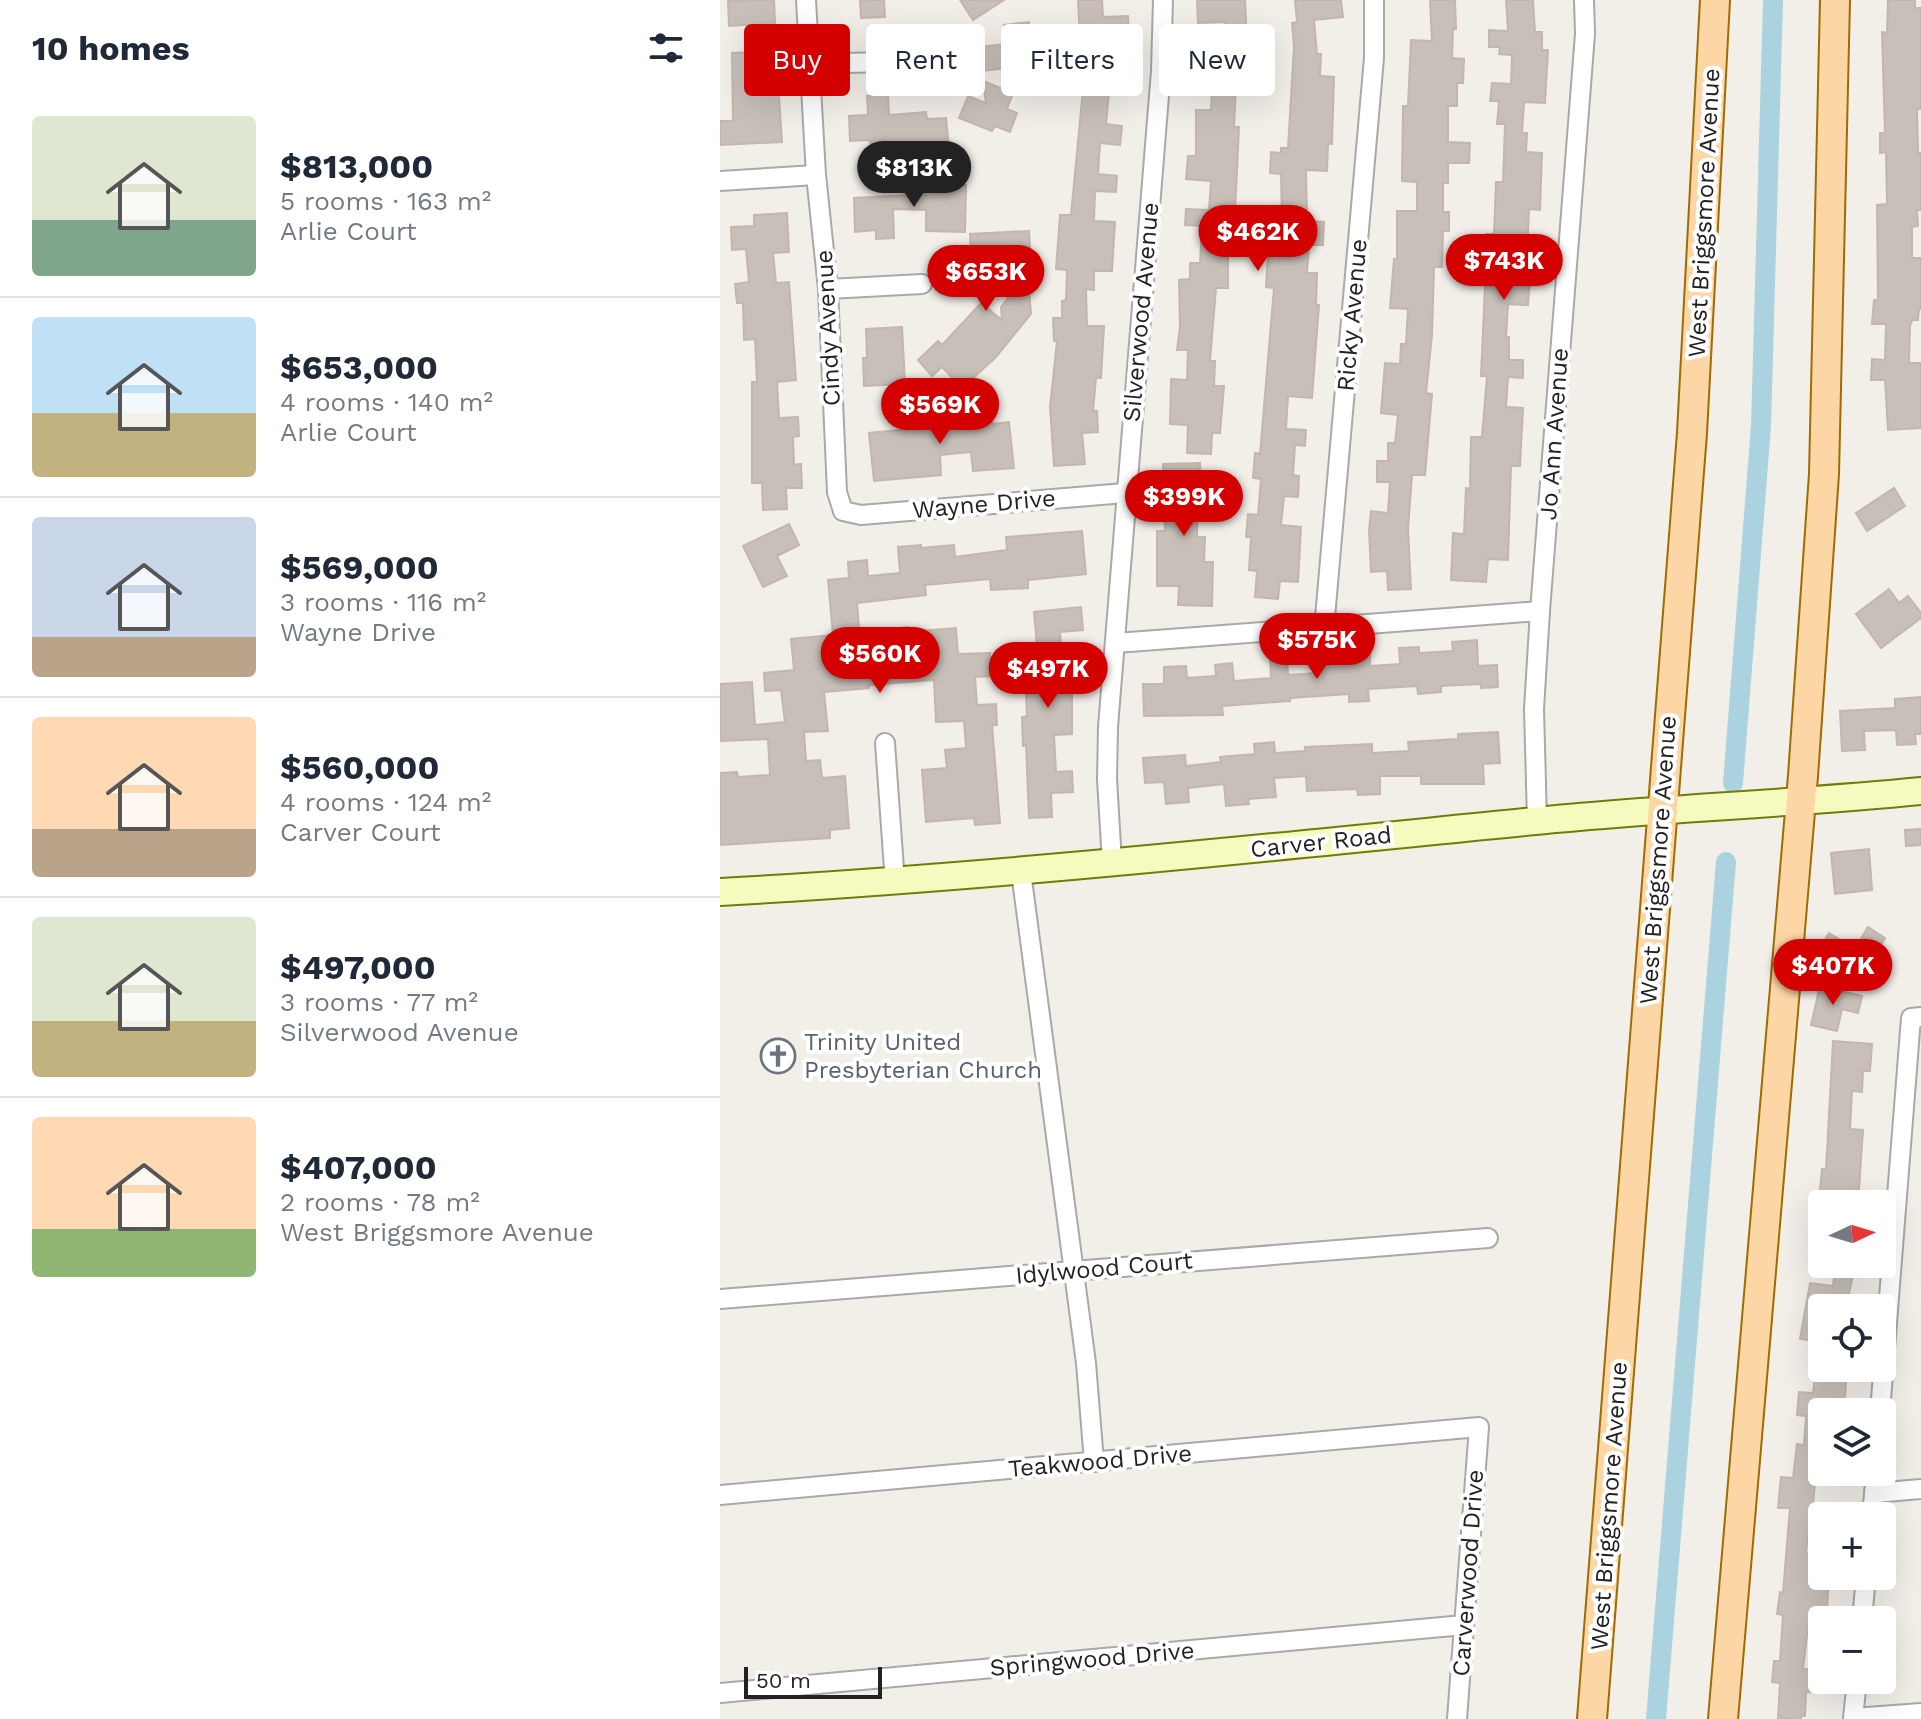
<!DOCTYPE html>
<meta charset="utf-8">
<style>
body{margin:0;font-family:"Work Sans",sans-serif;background:#f2f2f3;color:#1f2937;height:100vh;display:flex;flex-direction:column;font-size:30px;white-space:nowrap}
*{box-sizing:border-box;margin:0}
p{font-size:26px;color:#747a83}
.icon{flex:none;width:44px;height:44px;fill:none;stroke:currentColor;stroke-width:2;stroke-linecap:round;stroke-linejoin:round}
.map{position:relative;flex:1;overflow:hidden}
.panel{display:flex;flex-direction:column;background:#fff;width:720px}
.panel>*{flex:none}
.top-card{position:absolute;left:24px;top:24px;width:760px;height:72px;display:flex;gap:16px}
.needle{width:52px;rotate:86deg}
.tools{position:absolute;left:1088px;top:1190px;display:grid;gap:16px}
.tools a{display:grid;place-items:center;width:88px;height:88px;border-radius:8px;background:#fff;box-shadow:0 8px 32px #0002;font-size:40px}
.scale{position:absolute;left:24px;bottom:20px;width:138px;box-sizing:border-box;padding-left:8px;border:4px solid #222;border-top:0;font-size:22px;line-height:28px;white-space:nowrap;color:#222;-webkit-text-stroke:6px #fff;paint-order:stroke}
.price{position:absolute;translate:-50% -68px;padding:0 18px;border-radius:28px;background:#d40000;color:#fff;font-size:26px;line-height:52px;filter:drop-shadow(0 2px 4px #0008)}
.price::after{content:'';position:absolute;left:50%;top:48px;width:24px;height:18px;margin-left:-12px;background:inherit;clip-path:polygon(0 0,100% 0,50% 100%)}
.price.current{background:#222;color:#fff}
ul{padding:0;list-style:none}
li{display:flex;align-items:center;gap:24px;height:200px;padding:0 32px}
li+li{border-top:2px solid #e0e1e3}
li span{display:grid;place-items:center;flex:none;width:224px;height:160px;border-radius:8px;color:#555}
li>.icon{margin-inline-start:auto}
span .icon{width:96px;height:96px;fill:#fffc;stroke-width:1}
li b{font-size:34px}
h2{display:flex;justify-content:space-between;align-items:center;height:96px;padding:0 32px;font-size:34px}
.pill{padding:0 28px;border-radius:8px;background:#fff;box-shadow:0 8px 32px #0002;font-size:28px;line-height:72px}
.pill.current{background:#d40000;color:#fff}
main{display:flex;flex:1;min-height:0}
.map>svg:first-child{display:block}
</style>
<main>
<section class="panel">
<h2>10 homes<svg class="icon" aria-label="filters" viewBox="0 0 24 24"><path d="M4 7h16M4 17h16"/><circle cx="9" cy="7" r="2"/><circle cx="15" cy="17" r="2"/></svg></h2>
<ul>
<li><span style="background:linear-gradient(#dfe7d0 65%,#7fa58c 0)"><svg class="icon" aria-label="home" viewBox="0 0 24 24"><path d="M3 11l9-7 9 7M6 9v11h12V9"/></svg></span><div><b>$813,000</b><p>5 rooms · 163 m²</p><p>Arlie Court</p></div></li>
<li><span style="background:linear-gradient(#bfe0f5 60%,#c2b280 0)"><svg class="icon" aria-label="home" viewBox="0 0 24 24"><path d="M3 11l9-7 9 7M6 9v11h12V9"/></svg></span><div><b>$653,000</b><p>4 rooms · 140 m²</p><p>Arlie Court</p></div></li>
<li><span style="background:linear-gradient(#c9d6e8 75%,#b9a48a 0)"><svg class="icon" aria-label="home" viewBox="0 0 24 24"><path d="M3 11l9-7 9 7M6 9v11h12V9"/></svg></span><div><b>$569,000</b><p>3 rooms · 116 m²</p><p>Wayne Drive</p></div></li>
<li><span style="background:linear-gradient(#ffd9b3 70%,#b9a48a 0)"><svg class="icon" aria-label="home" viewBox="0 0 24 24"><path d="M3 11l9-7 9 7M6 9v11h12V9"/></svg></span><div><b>$560,000</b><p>4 rooms · 124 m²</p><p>Carver Court</p></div></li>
<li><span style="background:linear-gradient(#dfe7d0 65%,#c2b280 0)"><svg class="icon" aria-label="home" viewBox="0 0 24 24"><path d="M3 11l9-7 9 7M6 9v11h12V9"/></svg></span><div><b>$497,000</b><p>3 rooms · 77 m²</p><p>Silverwood Avenue</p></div></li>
<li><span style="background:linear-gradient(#ffd9b3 70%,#8fb573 0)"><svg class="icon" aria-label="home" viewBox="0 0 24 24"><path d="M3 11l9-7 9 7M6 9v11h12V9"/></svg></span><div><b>$407,000</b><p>2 rooms · 78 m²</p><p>West Briggsmore Avenue</p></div></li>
</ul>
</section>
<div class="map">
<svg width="1201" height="1719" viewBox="0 0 1201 1719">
<rect width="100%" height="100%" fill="#f2efe9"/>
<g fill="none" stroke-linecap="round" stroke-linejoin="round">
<g stroke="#aad3df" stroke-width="20">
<polyline points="1013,783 1041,426 1053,0"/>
<polyline points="936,1719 1006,862"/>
</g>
</g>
<g fill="#c7bfb8" stroke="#c4b6ab" stroke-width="2">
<polygon points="54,0 55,23 9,26 8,1"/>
<polygon points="140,0 164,0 165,17 141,18"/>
<polygon points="240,0 284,0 253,20"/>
<polygon points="358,0 382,0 383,17 408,16 409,35 392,36 389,69 406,71 404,94 389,92 386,124 402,126 400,145 380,143 378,174 397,176 396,192 375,191 374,221 395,222 392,271 374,271 374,290 366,289 367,326 384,326 381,378 376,378 373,411 377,411 378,432 362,433 365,464 334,466 330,407 337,341 334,341 333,318 342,318 342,301 346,300 347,270 336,269 340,215 351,215 363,89 348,88 350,71 365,73 369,37 360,37"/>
<polygon points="477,0 525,0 527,40 524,40 522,85 516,85 514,127 519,127 515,212 523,212 522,220 562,222 561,174 550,173 551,152 561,153 561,148 568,148 574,46 572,23 577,22 575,0 621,0 623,17 594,20 597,54 601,54 600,76 614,77 612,144 608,144 607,171 586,170 587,221 604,222 603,245 589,245 587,273 597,273 596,305 599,305 592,398 568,396 566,429 586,430 585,446 575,445 573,475 579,476 578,497 564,496 561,525 581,527 578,582 560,581 558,599 535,597 537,571 529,570 531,537 526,537 528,514 538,515 541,479 533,478 535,453 540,454 554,288 546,287 548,254 508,252 508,288 496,288 490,361 495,361 494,386 504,386 500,433 492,433 491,454 467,453 468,425 450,424 451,379 467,380 468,350 457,350 460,327 459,280 470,279 470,263 480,263 482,226 465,225 466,209 489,210 491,181 466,179 468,156 476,156 476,110 491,110 492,83 484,82 486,56 507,57 505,22 478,23"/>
<polygon points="710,0 735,0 736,29 733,29 732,58 744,59 743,83 737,83 737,106 728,106 728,142 750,143 749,163 728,163 728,183 723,183 723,212 729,212 729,231 723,231 722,267 714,267 712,335 706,393 712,394 705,475 692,475 688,529 691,589 668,590 667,571 651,572 649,530 651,511 668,513 670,482 657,482 657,461 668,461 668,443 675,443 678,415 661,413 665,363 680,364 681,344 686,344 688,309 670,308 674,259 677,259 677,211 697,211 697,182 682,181 683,106 688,106 691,40 712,41"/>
<polygon points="786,0 813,0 815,32 822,32 822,50 828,50 825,103 804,102 802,133 807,133 806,152 822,153 820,210 809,209 807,255 812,255 808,305 788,304 786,337 789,337 789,360 803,360 803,378 788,377 786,407 803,408 800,466 791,466 788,560 768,559 766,582 731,580 733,533 744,534 746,488 750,489 751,437 762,437 767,376 761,376 765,286 775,287 776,257 765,256 766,234 774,234 776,182 783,182 785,124 777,124 779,101 770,101 772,83 791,84 792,55 779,54 780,47 769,47 769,30 788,31"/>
<polygon points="1168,0 1195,0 1195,8 1201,8 1201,109 1197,109 1198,153 1201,153 1201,210 1197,210 1198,226 1192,227 1192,258 1201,258 1201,309 1199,309 1198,320 1192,320 1190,326 1189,363 1201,363 1201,428 1168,430 1165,380 1151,380 1152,359 1165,360 1166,324 1152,324 1154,300 1158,300 1157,205 1167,204 1166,152 1160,153 1160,133 1165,133 1162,32 1167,33"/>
<polygon points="309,22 313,65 262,71 259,47 286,44 284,25"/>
<polygon points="56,51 62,142 0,145 0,121 13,121 12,53"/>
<polygon points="263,81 293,93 287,109 297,113 290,132 275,126 272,131 239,118 248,96 266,103"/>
<polygon points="168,95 169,115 206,112 207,119 226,118 230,157 190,160 189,148 151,150 150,140 130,141 129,116 148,115 147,96"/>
<polygon points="189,184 246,185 245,232 206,231 206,210 173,209 174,238 156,239 156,230 135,232 134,198 189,195"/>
<polygon points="67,213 69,252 53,253 56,283 69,282 76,380 57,382 59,418 78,417 79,436 73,437 74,465 81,464 82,488 66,488 67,509 43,510 42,483 32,483 32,382 37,382 35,339 24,340 23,303 17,303 15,284 29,282 26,249 12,250 11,227 34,226 34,215"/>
<polygon points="309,231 310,249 300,250 302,280 308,279 311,314 276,357 242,388 222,367 212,376 198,360 218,341 222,345 261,303 282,320 281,307 288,298 286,275 279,275 278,256 251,258 250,234"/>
<polygon points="182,327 185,384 144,386 143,358 147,358 146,329"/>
<polygon points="211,397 214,428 249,425 248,416 272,414 272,424 289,422 294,468 253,471 251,452 220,455 221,475 154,481 149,433 200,428 198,399"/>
<polygon points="480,463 482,502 478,502 477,537 485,537 484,562 493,562 492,606 458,605 459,586 437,586 437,531 445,531 443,464"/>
<polygon points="1174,488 1185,506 1147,531 1136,513"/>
<polygon points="69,524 79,545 57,556 67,576 43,587 23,546"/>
<polygon points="362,531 366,574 308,580 308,588 271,590 270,579 205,585 206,595 137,603 142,664 172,661 169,629 188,627 188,632 236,628 238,654 270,653 272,676 255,677 257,705 276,704 277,725 272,725 280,823 255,825 254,818 206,822 202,770 227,768 225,750 246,748 244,721 216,722 214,680 149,685 149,688 104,692 108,731 84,732 86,761 100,760 102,778 125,776 129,828 110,830 110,838 0,845 0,773 17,772 18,777 50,775 48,739 0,741 0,684 32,682 35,725 65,722 61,690 45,691 44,673 74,670 71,639 113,635 108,580 129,578 128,562 147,560 148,576 180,573 178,547 201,545 201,548 234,545 235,557 287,550 286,537"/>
<polygon points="1169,589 1179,603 1188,596 1201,613 1201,618 1161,648 1136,614"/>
<polygon points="361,607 363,630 340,632 343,668 352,667 352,734 334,735 336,772 352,771 353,792 331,793 332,817 309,818 306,745 303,746 302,717 307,716 305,670 319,669 314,612"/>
<polygon points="757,640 758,666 777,665 778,687 761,688 761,684 721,686 721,692 698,694 697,686 648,689 649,701 629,702 629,694 570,698 570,701 502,706 503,715 424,716 423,684 444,684 444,667 466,666 467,678 496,676 495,665 512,663 514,681 551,678 550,657 567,657 568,675 597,673 596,654 650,650 650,666 680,664 679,648 699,647 699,653 733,651 732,642"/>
<polygon points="1201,697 1201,734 1195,734 1196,744 1177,745 1176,730 1144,731 1145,750 1122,751 1120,711 1175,708 1175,699"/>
<polygon points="778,732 780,763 763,764 764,784 701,784 701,776 660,776 660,794 638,795 637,789 587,791 586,776 554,778 556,797 528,799 529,804 506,806 504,784 468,788 469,802 446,804 444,782 425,783 423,758 465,755 466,766 501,762 500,757 535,754 534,744 554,742 555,753 585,751 585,747 652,744 652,753 689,751 688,742 738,739 738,734"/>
<polygon points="1201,829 1201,845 1186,846 1185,830"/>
<polygon points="1149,849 1152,890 1115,894 1111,853"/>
<polygon points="1148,927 1165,938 1148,966 1160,973 1151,988 1095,955 1109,933 1135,949"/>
<polygon points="1100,986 1142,996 1138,1013 1122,1009 1117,1031 1091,1025"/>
<polygon points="1113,1041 1152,1044 1150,1071 1143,1071 1142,1092 1132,1091 1130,1129 1143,1130 1139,1189 1136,1189 1135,1197 1127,1196 1127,1202 1099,1200 1102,1169 1106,1170"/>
<polygon points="1115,1268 1134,1271 1127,1302 1124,1302 1123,1308 1102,1308 1102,1342 1080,1339 1090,1283 1113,1286"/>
<polygon points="1095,1377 1126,1380 1125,1401 1121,1400 1120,1412 1102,1412 1102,1473 1096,1472 1093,1505 1102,1506 1102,1527 1089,1525 1086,1553 1102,1555 1102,1576 1109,1576 1107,1611 1090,1610 1083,1669 1101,1670 1100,1693 1086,1692 1085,1716 1081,1716 1081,1719 1058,1719 1060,1683 1052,1682 1054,1661 1060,1661 1063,1615 1057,1614 1060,1592 1063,1593 1070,1508 1058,1508 1061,1477 1073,1478 1077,1444 1084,1445 1086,1416 1077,1415 1079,1392 1093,1393"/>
</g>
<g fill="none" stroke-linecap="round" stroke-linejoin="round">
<g stroke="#a9a9a9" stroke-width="22">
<g id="street">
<polyline points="86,0 96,175 108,289 117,492 123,511 141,515 405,493"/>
<polyline points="89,64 200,61"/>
<polyline points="0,181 96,175"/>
<polyline points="108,289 202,284"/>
<polyline points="604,629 654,58 654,0"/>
<polyline points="396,643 820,611"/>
<polyline points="165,743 175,883"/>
<polyline points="817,821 814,709 820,611 865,34 864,0"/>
<polyline points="392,863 387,779 388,727 441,71 443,0"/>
<polyline points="301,872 366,1363 374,1462"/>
<polyline points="0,1299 768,1238"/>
<polyline points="1160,1412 1191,1018 1201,1017"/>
<polyline points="1154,1493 1201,1489"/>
<polyline points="0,1495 759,1427 737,1719"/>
<polyline points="1152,1516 1156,1472"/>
<polyline points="1142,1620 1146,1576"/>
<polyline points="1137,1680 1133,1718 1201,1713"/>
<polyline points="0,1693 744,1625"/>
</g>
</g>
<g stroke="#707d05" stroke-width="30">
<path id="secondary" d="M0,892C272,877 543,848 815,821C943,808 1072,804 1201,791"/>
</g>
<g stroke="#a06b00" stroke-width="32">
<g id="primary">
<polyline points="872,1719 972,433 995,0"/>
<polyline points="1003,1719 1083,776 1104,474 1115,0"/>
</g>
</g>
<use href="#street" stroke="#fff" stroke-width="18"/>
<use href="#secondary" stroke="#f7fabf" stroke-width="26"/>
<use href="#primary" stroke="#fcd6a4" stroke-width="28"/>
</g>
<defs>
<g id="church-ring" transform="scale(1.8)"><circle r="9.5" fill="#fff" stroke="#6b7280" stroke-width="1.5"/><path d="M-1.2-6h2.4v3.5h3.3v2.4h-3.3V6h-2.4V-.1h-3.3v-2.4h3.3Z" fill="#6b7280"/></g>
</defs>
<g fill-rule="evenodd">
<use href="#church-ring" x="58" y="1056"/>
</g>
<g text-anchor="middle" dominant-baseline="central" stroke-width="8" stroke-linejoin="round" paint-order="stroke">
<g font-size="24" fill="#222" stroke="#fff">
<text transform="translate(984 213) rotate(-87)">West Briggsmore Avenue</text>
<text transform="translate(421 312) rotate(-85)">Silverwood Avenue</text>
<text transform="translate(632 315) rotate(-85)">Ricky Avenue</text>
<text transform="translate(108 328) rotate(-93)">Cindy Avenue</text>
<text transform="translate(834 434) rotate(-86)">Jo Ann Avenue</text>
<text transform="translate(264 504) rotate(-5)">Wayne Drive</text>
<text transform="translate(601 842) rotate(-6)">Carver Road</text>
<text transform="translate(938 860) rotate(-86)">West Briggsmore Avenue</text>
<text transform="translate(384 1268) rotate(-5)">Idylwood Court</text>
<text transform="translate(380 1461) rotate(-5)">Teakwood Drive</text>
<text transform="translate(889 1506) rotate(-86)">West Briggsmore Avenue</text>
<text transform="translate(748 1573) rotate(-86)">Carverwood Drive</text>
<text transform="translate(372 1659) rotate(-5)">Springwood Drive</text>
</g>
<g font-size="24" fill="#5b616d" stroke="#fff" text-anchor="start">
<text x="84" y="1042">Trinity United<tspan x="84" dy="28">Presbyterian Church</tspan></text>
</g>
</g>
</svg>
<div class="tools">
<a><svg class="needle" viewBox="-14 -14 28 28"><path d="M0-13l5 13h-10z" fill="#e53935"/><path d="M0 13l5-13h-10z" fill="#747a83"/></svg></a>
<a><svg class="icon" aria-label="locate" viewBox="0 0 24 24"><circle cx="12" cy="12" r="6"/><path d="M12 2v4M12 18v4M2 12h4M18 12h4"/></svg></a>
<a><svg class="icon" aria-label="layers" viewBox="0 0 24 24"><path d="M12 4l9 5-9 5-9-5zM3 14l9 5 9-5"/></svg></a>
<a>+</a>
<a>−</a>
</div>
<div class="scale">50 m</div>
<b class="price current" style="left:194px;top:209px">$813K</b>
<b class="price" style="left:538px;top:273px">$462K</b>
<b class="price" style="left:784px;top:302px">$743K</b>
<b class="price" style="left:266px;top:313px">$653K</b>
<b class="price" style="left:220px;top:446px">$569K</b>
<b class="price" style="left:464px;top:538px">$399K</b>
<b class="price" style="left:597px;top:681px">$575K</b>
<b class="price" style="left:160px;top:695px">$560K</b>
<b class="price" style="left:328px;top:710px">$497K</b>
<b class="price" style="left:1113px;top:1007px">$407K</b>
<div class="top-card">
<a class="pill current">Buy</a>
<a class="pill">Rent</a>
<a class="pill">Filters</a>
<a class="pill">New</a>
</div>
</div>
</main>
